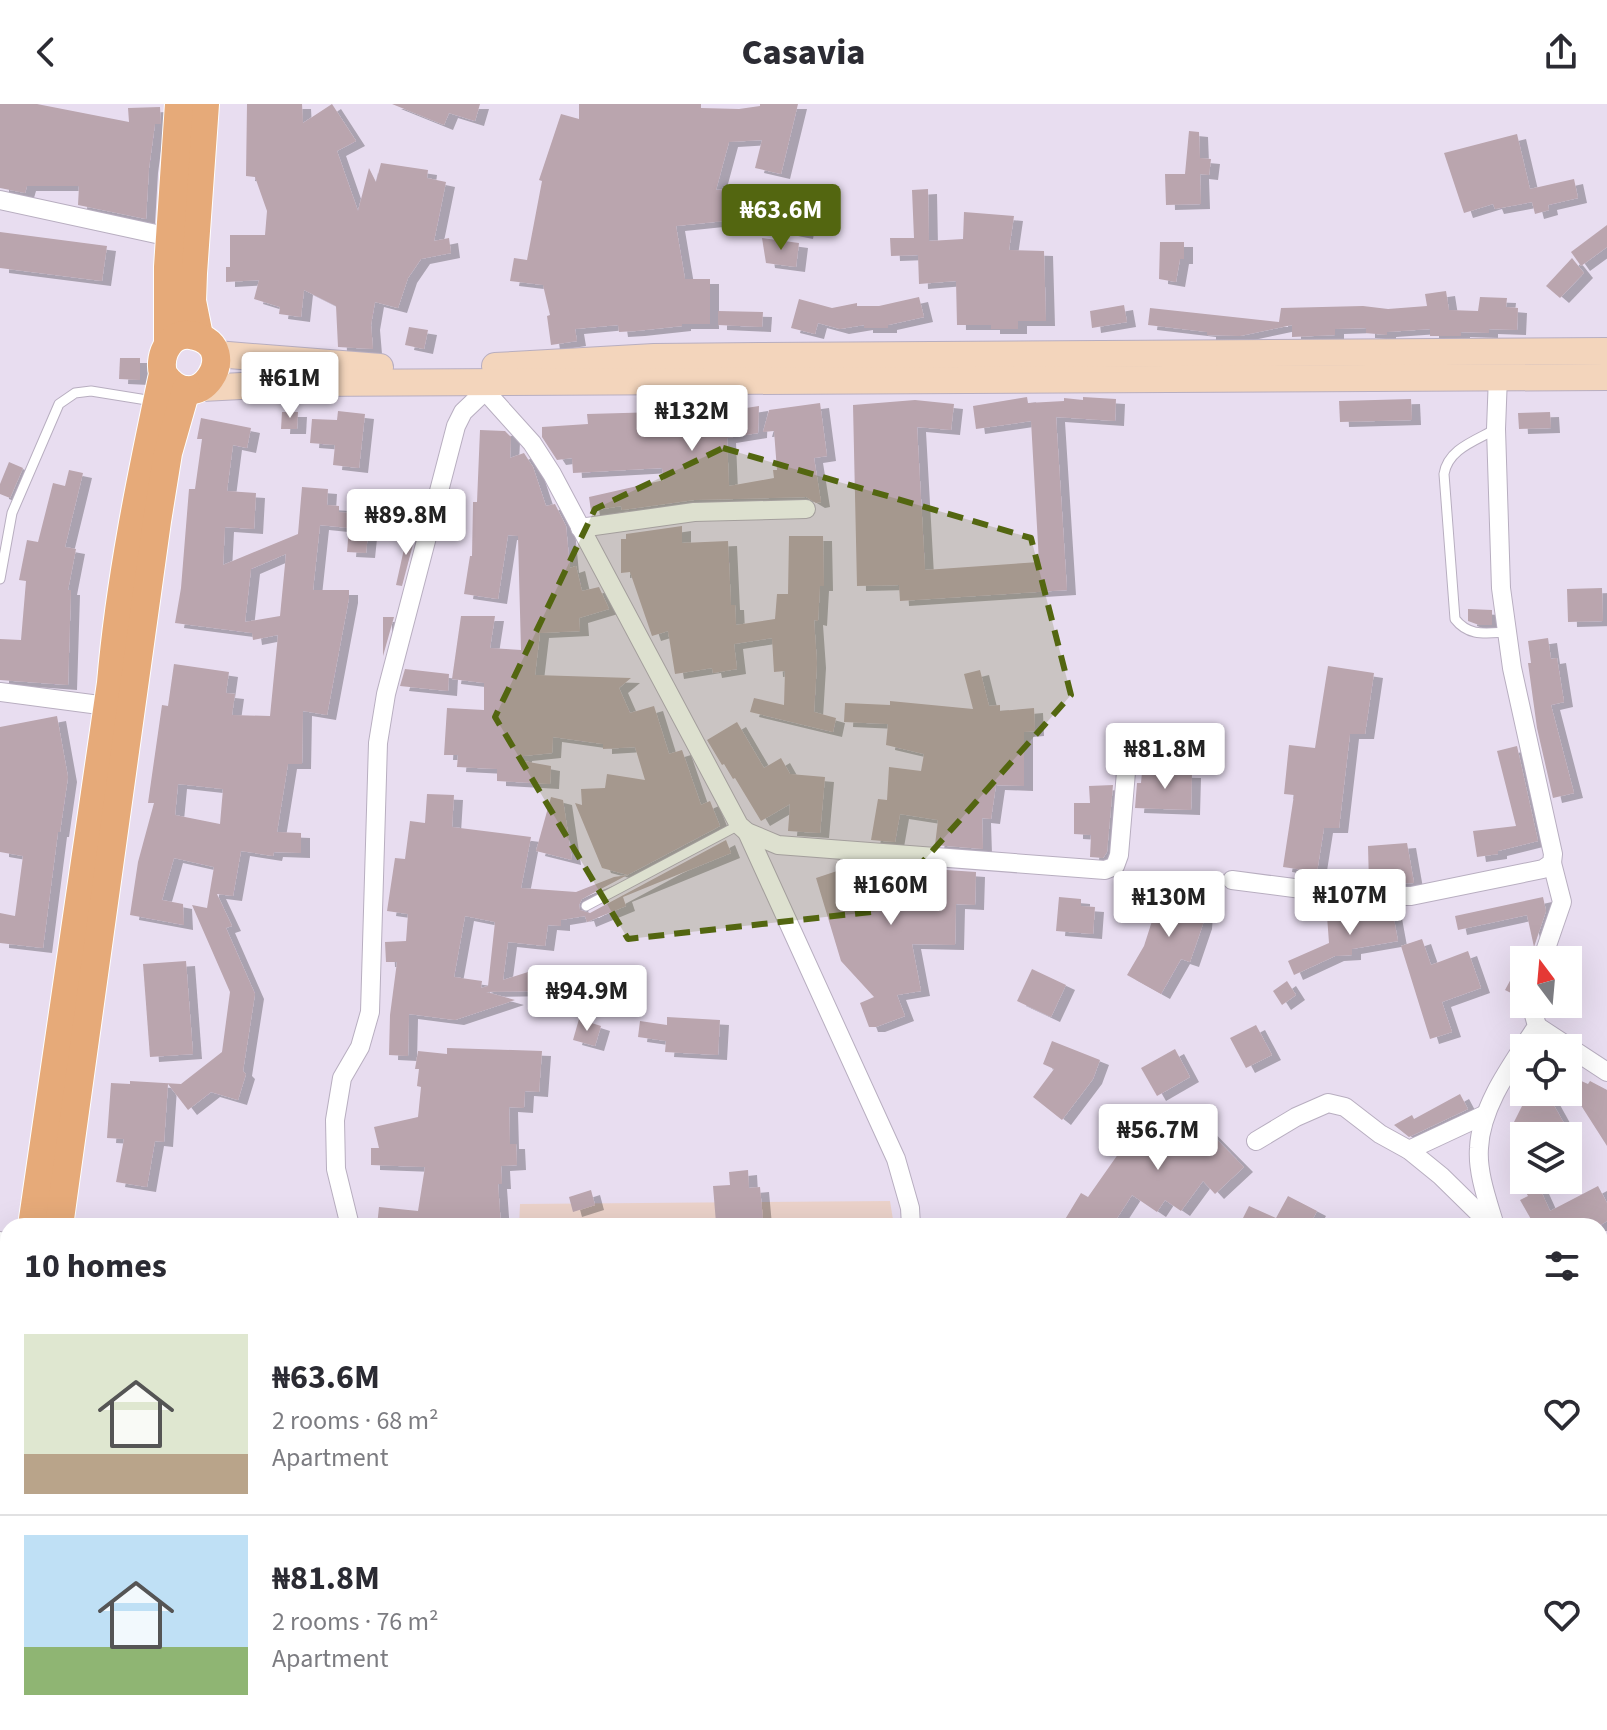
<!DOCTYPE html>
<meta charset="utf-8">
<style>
body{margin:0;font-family:"Source Sans 3",sans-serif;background:#f7f7f7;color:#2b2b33;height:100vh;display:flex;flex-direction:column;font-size:30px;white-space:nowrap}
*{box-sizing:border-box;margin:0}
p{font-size:26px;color:#7c7c81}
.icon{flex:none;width:44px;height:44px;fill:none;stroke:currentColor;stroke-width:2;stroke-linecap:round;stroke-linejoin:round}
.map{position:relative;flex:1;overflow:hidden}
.details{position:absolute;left:0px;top:1114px;width:1608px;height:512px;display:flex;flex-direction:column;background:#fff;border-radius:24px 24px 0 0;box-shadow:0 8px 32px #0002}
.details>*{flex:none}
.needle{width:52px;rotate:344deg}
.fabs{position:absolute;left:1510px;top:842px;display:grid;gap:16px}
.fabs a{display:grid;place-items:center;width:72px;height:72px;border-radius:0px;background:#fff;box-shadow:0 8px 32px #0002;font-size:40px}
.price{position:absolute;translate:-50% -68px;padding:0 18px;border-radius:8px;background:#fff;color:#222;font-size:26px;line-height:52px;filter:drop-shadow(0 2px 4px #0008)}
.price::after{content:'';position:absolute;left:50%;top:48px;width:24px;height:18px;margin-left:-12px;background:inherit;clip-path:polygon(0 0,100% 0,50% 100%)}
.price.active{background:#536610;color:#fff}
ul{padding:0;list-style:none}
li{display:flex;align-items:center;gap:24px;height:200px;padding:0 24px}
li+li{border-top:2px solid #e1e1e2}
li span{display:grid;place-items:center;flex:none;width:224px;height:160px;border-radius:0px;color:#555}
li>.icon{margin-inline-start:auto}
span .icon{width:96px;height:96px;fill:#fffc;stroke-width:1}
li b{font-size:34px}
h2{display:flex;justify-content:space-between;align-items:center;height:96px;padding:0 24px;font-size:34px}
header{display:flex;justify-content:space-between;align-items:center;height:104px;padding:0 24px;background:#fff;font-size:36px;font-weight:800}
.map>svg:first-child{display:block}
</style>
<header><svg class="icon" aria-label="back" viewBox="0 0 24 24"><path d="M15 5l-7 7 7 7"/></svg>Casavia<svg class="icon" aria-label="share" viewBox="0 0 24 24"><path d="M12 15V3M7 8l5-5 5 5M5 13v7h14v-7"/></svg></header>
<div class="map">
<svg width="1607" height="1626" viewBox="0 0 1607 1626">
<defs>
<filter id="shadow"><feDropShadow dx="9" dy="5" stdDeviation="0" flood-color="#0004"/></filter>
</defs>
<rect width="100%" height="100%" fill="#e8ddf0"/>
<polygon fill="#ebd2ca" points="890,1097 894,1122 519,1122 520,1100"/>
<g fill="#baa5ae" fill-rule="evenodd" filter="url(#shadow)">
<polygon points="0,0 37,0 129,18 128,4 160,3 161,20 155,20 149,64 146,115 78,101 79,82 27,82 25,89 0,84"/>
<polygon points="247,0 302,0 303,19 332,0 356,37 337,47 358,107 369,64 376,78 381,59 428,66 427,74 446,78 434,137 449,134 451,149 421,155 408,174 398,204 375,198 371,221 373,245 338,243 336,202 304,186 301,213 279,210 280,203 254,195 259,176 226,178 226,163 230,163 230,131 265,131 267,107 255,73 246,72"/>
<polygon points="392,0 480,0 475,17 449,9 444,21"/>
<polygon points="579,0 701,0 701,4 739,5 760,2 760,0 798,0 781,70 755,64 762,36 729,38 716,86 734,85 734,116 676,122 685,175 710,175 710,220 682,220 682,222 636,227 619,228 618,221 575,225 577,237 551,241 547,212 550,211 543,181 510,177 514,154 527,156 542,77 539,76 561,10 579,15"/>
<polygon points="1189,27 1199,28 1200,54 1211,55 1209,71 1200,70 1201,100 1166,101 1165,70 1185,70"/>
<polygon points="1517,30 1530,85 1574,75 1578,94 1548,101 1549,106 1535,110 1532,98 1495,105 1493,100 1464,109 1444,49"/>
<polygon points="800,81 803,96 810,97 804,130 789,127 793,110 783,108 783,83"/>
<polygon points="928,85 929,137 963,135 964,108 1014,112 1009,146 1044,147 1046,217 1018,217 1018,225 991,225 991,221 957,221 956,177 919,180 918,151 891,152 890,134 914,134 912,86"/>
<polygon points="1607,121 1607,143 1581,162 1571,148"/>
<polygon points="0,128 107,142 102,177 0,164"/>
<polygon points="762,134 799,139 796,163 766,159"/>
<polygon points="1160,138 1184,138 1184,155 1180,155 1176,178 1159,175"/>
<polygon points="1572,154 1584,169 1560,194 1546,182"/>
<polygon points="1446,187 1449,206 1478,207 1480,193 1507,194 1506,203 1518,204 1517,226 1489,225 1489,229 1461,228 1461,232 1430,232 1430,225 1387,228 1387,231 1366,229 1366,224 1335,225 1335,231 1292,233 1292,221 1240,232 1207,231 1207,228 1148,221 1150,204 1279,218 1281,204 1363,202 1388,205 1427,202 1425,190"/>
<polygon points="919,193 924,213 888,221 888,224 864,224 864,221 840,225 818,219 815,230 791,224 799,195 832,204 857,199 857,202 879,202"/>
<polygon points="1124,201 1127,218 1092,224 1090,207"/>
<polygon points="718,207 763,208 762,223 718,221"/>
<polygon points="409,223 428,226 424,245 405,241"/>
<polygon points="120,254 140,254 140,276 119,275"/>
<polygon points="1027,293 1028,299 1064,297 1064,294 1083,296 1083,293 1116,295 1115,317 1056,313 1067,486 900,497 899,481 857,482 853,301 915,296 954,300 951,326 917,323 925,466 1039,458 1031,317 976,325 973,302"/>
<polygon points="1411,295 1412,316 1340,318 1339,297"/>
<polygon points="820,299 827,352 814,354 821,398 816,399 806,393 694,396 622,406 621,402 591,407 589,393 664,376 662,364 573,369 572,354 557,356 542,333 542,323 588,320 587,310 733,306 759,302 758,329 727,334 729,382 774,374 773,366 777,366 774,327 763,328 769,306"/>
<polygon points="338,307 365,310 359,364 333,361 335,341 310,339 312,315 337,316"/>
<polygon points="282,308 298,308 297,325 281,325"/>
<polygon points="1550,308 1551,324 1519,325 1518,309"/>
<path d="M201,314L251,324L247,344L233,341L227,387L256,389L254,425L225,423L223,461L298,430L302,383L328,385L327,401L339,402V408L370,411L366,449L347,448L349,424L320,421L313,486H349V494L327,611L303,607L302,660H288L277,728L301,729V749L274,748L273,752L241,747L233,792L217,790L232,822L226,824L255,890L243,967L246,970L238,996L211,988L188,1006L168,980L164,1038L155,1037L147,1083L116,1078L124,1035L107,1034L111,979L130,980V977L181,980L222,948L230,888L192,801L207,804L214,763L174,754L162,796L183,800L184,821L130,811L138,758L154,699H148L162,601L168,602L174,560L229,568L226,589L235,590L232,611L270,612L278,531L253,536L252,529L175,519L181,484L189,385H195L202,335H197ZM286,450L280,512L245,518L251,465ZM178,680L223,685L220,720L175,711Z"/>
<path d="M480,326L505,327L511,333L510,354L524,349L533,363L546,402L555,400L566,422L570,464L576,462L582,487L599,483L609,505L579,514L580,527L540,529L535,571L631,574L619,584L630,609L654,602L669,650L682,646L701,701L710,697L720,722L582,795L579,801L580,806L590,809L726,736L731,749L623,793L626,802L587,818L585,812L561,816V822L548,821L545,842L508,838L503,876L550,861L557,883L545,887L486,888L515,896L455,916L409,910L408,952L389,951L390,911L397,858H386L385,838L406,837L408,810L387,807L395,754L405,755L410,717L425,719L427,690L454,691L452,723L531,733L521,784L576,788L614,773L628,771L602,764L575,699L582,701L581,685L605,684L607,670L645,676L635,643L603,645V640L553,633L552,649L523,652V657L551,662L550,680L497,677V665L457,663L458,651H444L447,604L484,606V579L452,575L461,512H495L490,544L521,546L518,432L508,431L498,495L464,490L470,452H472L473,398H477ZM465,812L495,818L488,882L481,884L482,877L454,873Z"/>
<polygon points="9,358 23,364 10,394 0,390 0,380"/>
<polygon points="69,366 83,369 65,443 76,445 68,486 71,486 68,581 0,576 0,535 21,536 26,477 19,476 27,436 38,438 53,379 65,382"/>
<polygon points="682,422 682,439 728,437 731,501 735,501 736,521 775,515 777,490 788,490 789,432 823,432 824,482 820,482 818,517 814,516 817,559 814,608 836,614 833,628 750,608 754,594 784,601 785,567 774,568 772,534 734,540 737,565 713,569 712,564 675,570 668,527 652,532 630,468 621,469 621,435 626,435 626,430"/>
<polygon points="408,427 416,429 402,482 396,481"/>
<polygon points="1602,484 1603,517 1568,518 1567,485"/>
<polygon points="1468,505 1492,506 1492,521 1479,521 1468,517"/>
<polygon points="383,513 394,513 383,552"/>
<polygon points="1548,534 1551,555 1557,554 1564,598 1551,601 1574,689 1553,694 1537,624 1528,559 1531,559 1528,537"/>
<polygon points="1328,562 1374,569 1365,630 1350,630 1339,724 1324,724 1317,768 1283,763 1294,691 1284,690 1289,641 1315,644"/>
<polygon points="405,565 449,570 448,587 400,582"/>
<polygon points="980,566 989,602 1000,601 1000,607 1034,604 1035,627 1024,628 1024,682 996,681 991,715 982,714 983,745 935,741 938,716 900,710 895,738 871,736 878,695 887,696 889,663 921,667 924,650 886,641 888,620 844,618 845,599 890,601 890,597 973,605 964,570"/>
<polygon points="57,612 68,673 60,728 58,728 43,844 0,839 0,809 15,812 23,752 0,748 0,623"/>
<polygon points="737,618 764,664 781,654 790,670 825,673 820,729 788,727 790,700 761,717 735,674 733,675 724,660 722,661 707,636"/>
<polygon points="1517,642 1538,737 1498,747 1498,750 1477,753 1473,727 1516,722 1497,647"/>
<polygon points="1142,668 1192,669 1191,706 1135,704 1137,679 1141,679"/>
<polygon points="1113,681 1107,748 1103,754 1090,753 1091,731 1074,730 1074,699 1090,699 1089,682"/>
<polygon points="551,693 563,696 572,756 536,747"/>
<polygon points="1407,739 1414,779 1369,780 1368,742"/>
<polygon points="861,759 893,762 893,775 931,776 932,765 976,768 975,801 956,800 955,841 912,840 921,887 897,891 905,912 876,923 869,923 860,899 874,893 841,857 816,774"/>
<polygon points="1154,789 1205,793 1203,820 1190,858 1181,855 1161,890 1127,871 1144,842 1152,817"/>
<polygon points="1059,793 1081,795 1081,802 1095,803 1093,830 1056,827"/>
<polygon points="1543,793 1546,807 1534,843 1527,811 1458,826 1455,812"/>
<polygon points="1370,804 1392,804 1398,837 1352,845 1352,851 1335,852 1294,871 1288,857 1329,839 1327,812 1370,809"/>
<polygon points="1422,835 1431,861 1468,847 1481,884 1442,898 1452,928 1430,935 1401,842"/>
<polygon points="1524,851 1524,891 1521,894 1505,886"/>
<polygon points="186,857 193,950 150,953 143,860"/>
<polygon points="1032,865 1066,881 1051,913 1017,897"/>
<polygon points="1287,877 1296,891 1282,901 1273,887"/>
<polygon points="667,913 720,916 718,951 665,948 666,937 638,933 640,917 667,921"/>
<polygon points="579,915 601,922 595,942 573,936"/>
<polygon points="1256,921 1272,951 1246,964 1230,934"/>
<polygon points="1052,937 1100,956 1093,975 1062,1016 1033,993 1054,965 1043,960"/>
<polygon points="447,944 542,947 539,988 525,987 524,1004 509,1003 510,1040 516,1040 517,1061 501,1062 502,1080 498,1080 501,1122 377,1122 379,1103 418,1107 425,1063 371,1061 371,1044 379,1044 374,1023 418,1013 421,983 417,982 419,965 415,965 418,947 447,950"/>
<polygon points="1175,945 1190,973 1157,992 1141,964"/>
<polygon points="1568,971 1588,980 1590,977 1607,986 1607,1042 1568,981"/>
<polygon points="1529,988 1551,996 1571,1032 1537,1032 1513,1020"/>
<polygon points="1460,990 1468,1005 1409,1033 1394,1021 1412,1011 1414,1015"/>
<polygon points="1183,1001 1244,1063 1215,1090 1203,1077 1181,1107 1165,1096 1157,1108 1132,1091 1112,1122 1061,1122 1081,1089 1088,1093 1135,1026 1147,1035"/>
<polygon points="748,1066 749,1084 760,1083 763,1116 716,1119 713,1082 730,1081 729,1068"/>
<polygon points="1519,1076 1536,1076 1550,1107 1598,1082 1607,1099 1607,1117 1599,1122 1523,1122 1532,1117 1520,1096 1528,1092"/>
<polygon points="591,1086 595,1101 573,1108 569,1093"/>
<polygon points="1288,1092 1317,1107 1309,1122 1239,1122 1249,1102 1276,1114"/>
</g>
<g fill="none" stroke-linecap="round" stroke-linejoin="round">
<g stroke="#b8aec0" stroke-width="11">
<g id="lane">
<path d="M1496,325C1475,337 1448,345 1444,370L1455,515C1469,533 1486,529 1507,528"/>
<polyline points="0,475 12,409 59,300 75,289 91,287 153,297"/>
<polyline points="586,802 739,721"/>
</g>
</g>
<g stroke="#b8aec0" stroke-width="20">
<g id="street">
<polyline points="0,96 170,133"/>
<polyline points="478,279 532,339 552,370 739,721 747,728 778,741 1105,766 1115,762 1119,751 1126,668"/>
<polyline points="580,424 694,408 806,405"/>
<polyline points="0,588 107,602"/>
<polyline points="747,728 896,1055 910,1104 911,1122"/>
<polyline points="1232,776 1355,792 1411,792 1543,765 1552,759 1553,750 1512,564 1501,484 1496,325 1498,272"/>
<polyline points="1542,856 1562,798 1552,759"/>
<polyline points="1537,922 1607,968"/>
<polyline points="1256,1037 1296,1013 1328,999 1345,1003 1380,1030 1409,1046 1441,1072 1492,1122"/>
<polyline points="1409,1046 1484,1011"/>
<polyline points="350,1122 336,1065 335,1016 342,974 360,943 370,908 378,639 386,590 456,322 463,308 485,287"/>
<path d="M1495,1122C1488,1098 1477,1069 1479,1044C1481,1000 1514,958 1537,922L1531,900"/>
<polyline points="0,1137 8,1140"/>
<polyline points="1600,1185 1607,1185"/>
<polyline points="313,1618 313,1626"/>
<polyline points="939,1618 939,1626"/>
<polyline points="1177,1618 1177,1626"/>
<polyline points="1563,1626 1564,1618"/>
</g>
</g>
<g stroke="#b8aec0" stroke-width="28">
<g id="secondary">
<polyline points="216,250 380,263"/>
<polyline points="495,262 654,253 759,252 1607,247"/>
<polyline points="202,284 299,279 1607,273"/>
</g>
</g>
<g stroke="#fff" stroke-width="30">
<g id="primary">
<polyline points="199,232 192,197 193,169 205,0"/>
<polyline points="168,240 168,163 179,0"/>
<path d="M32,1122L111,579C120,475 141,373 163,270C158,250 171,225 195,232C244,244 197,319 163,270"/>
<polyline points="59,1122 157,417 168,349 186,286"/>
<polyline points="0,1351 8,1294"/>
<polyline points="0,1545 8,1488"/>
</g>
</g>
<use href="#lane" stroke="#fff" stroke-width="9"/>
<use href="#street" stroke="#fff" stroke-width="18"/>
<use href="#secondary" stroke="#f3d5bc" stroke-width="26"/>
<use href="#primary" stroke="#e6aa79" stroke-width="28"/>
</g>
<path fill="#536610" fill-opacity="0.2" stroke="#536610" stroke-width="6" stroke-dasharray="16 10" stroke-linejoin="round" d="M723,344L1031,434L1071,591L879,807L628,835L495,613L595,405Z"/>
</svg>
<div class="fabs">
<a><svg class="needle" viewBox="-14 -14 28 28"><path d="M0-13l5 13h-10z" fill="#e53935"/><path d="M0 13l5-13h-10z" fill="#7c7c81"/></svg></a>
<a><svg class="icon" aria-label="locate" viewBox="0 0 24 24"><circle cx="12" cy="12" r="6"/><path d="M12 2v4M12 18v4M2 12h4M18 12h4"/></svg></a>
<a><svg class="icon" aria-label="layers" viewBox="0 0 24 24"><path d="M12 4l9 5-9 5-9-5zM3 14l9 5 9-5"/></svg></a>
</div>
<b class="price active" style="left:781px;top:148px">₦63.6M</b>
<b class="price" style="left:290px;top:316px">₦61M</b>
<b class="price" style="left:692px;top:349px">₦132M</b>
<b class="price" style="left:406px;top:453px">₦89.8M</b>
<b class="price" style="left:1165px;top:687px">₦81.8M</b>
<b class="price" style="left:891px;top:823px">₦160M</b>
<b class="price" style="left:1350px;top:833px">₦107M</b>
<b class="price" style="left:1169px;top:835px">₦130M</b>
<b class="price" style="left:587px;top:929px">₦94.9M</b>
<b class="price" style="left:1158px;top:1068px">₦56.7M</b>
<section class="details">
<h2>10 homes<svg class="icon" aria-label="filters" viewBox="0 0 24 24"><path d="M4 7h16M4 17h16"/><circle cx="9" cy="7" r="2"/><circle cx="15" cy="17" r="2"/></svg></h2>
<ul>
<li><span style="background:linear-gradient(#dfe7d0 75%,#b9a48a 0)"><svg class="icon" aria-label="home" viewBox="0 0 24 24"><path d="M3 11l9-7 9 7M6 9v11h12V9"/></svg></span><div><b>₦63.6M</b><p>2 rooms · 68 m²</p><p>Apartment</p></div><svg class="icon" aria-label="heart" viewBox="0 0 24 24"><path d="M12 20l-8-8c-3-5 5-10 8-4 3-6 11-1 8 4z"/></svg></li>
<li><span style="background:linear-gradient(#bfe0f5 70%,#8fb573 0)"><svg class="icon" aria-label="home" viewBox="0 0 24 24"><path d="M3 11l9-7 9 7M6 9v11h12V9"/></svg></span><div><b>₦81.8M</b><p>2 rooms · 76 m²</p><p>Apartment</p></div><svg class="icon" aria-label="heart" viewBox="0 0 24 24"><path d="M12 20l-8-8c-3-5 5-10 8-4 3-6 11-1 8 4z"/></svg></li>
</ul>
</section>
</div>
